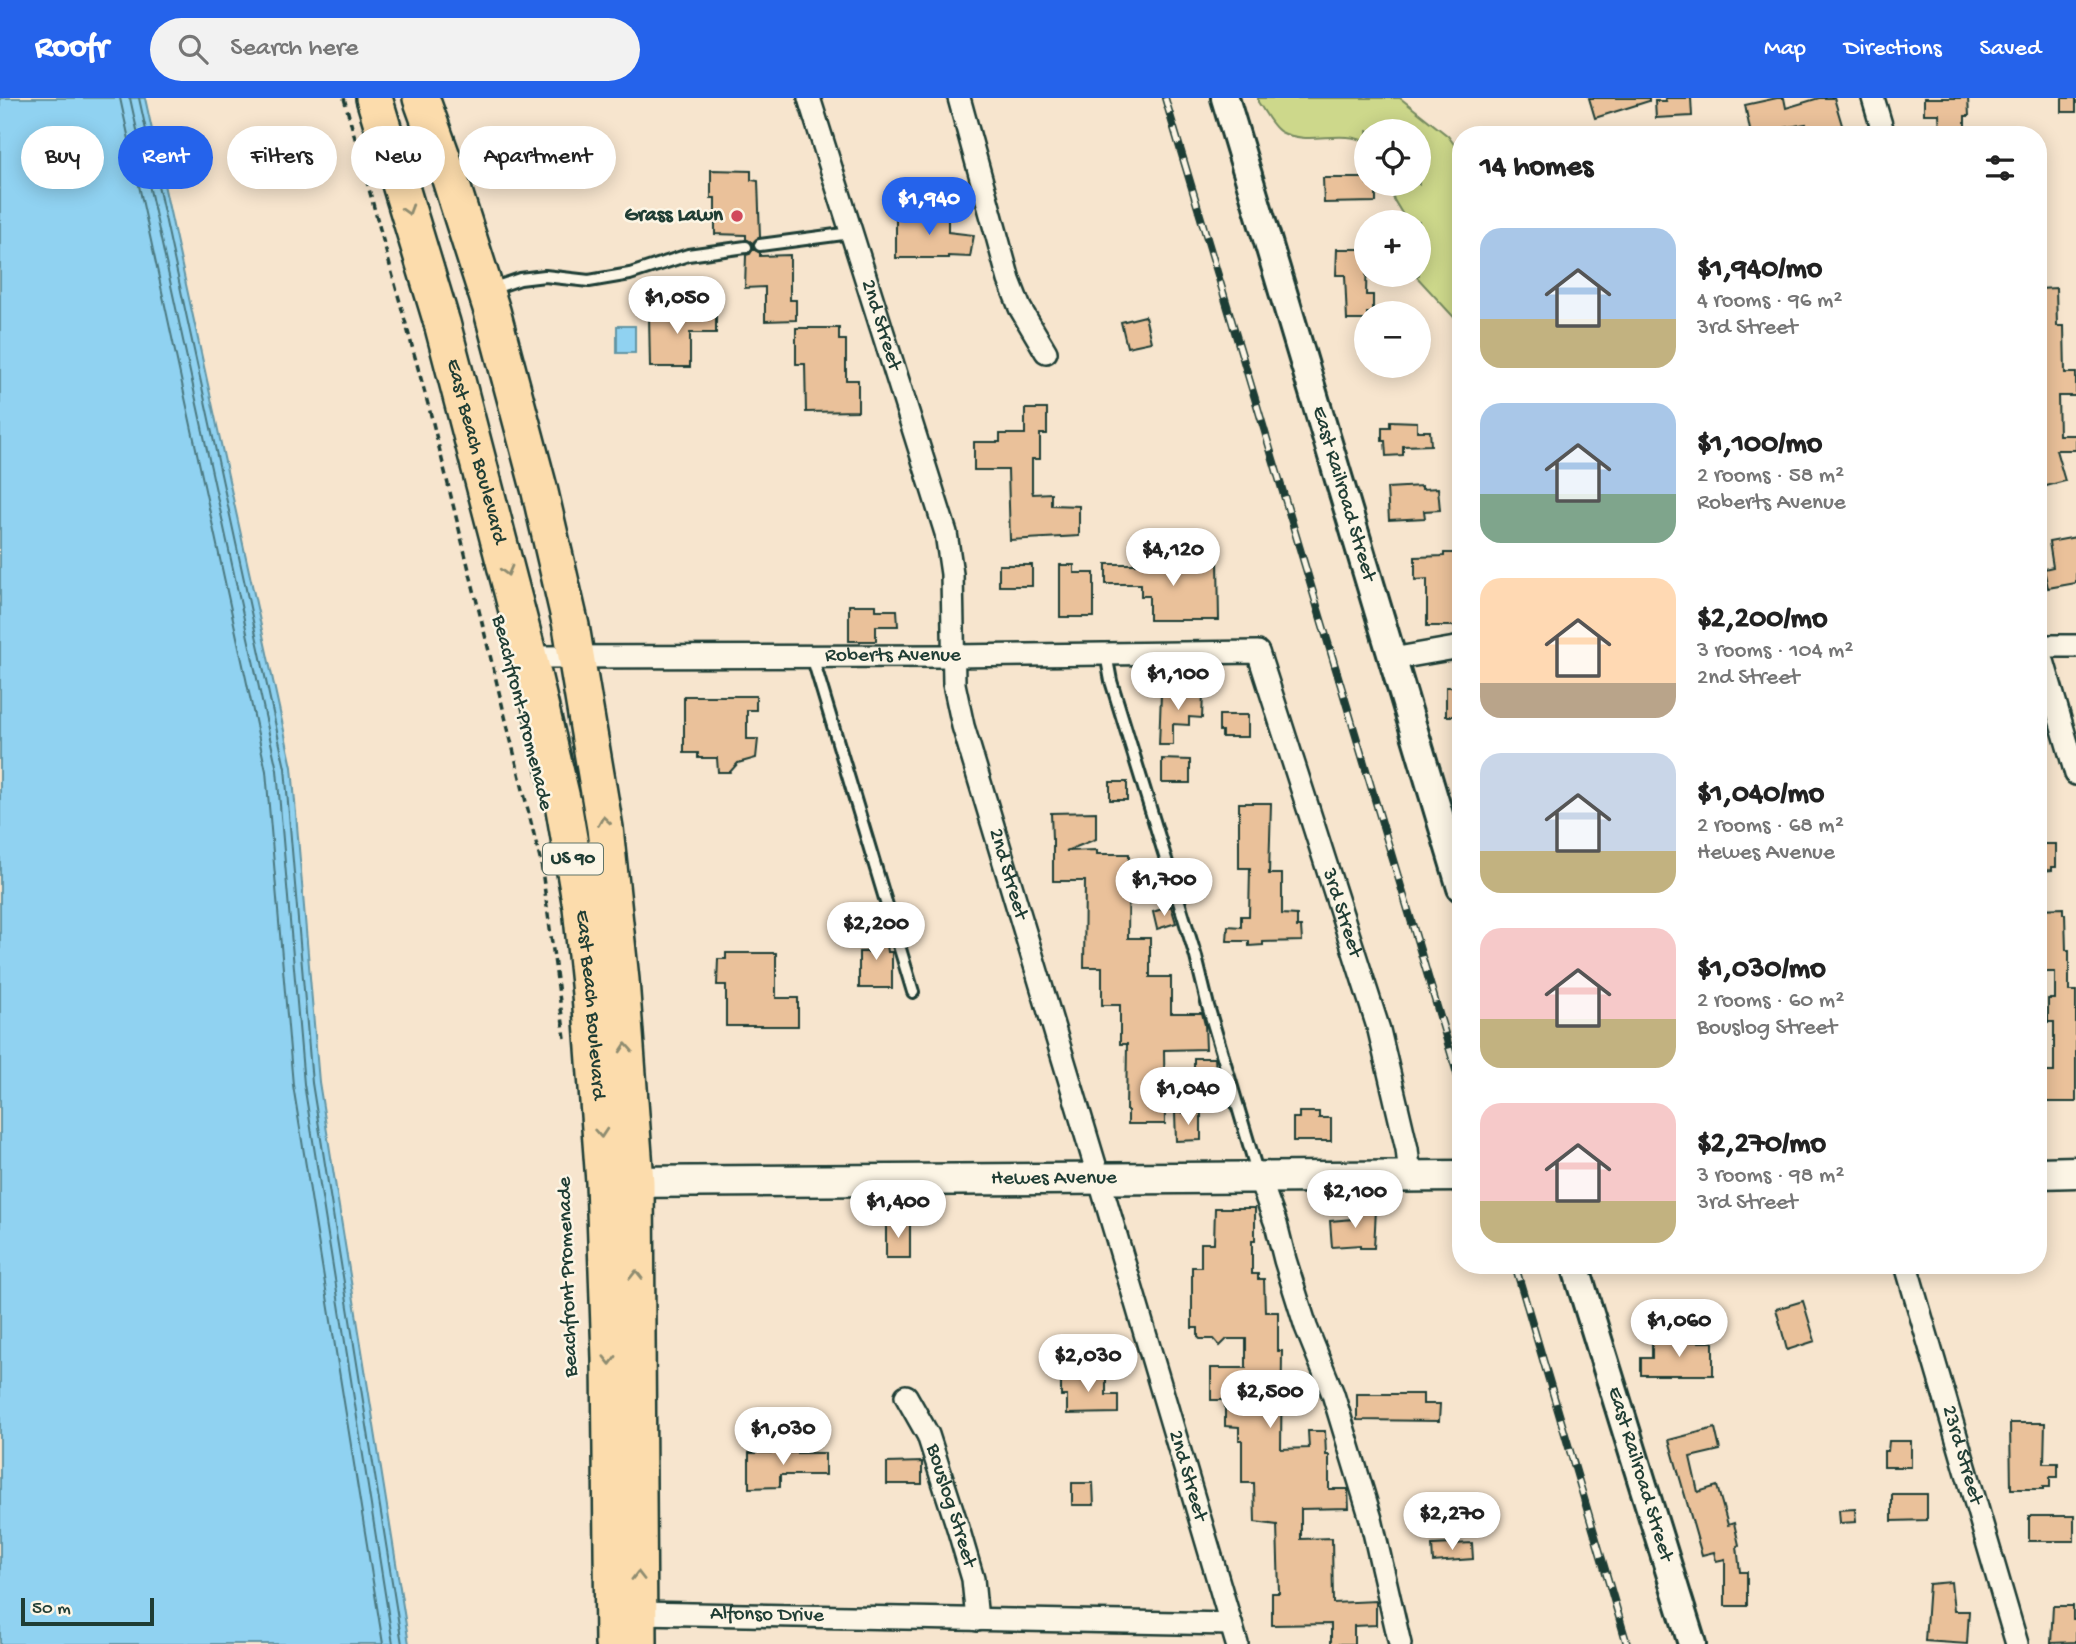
<!DOCTYPE html>
<meta charset="utf-8">
<style>
body{margin:0;font-family:"Gochi Hand",sans-serif;background:#f2f2f2;color:#222;height:100vh;display:flex;flex-direction:column;font-size:26px;white-space:nowrap}
*{box-sizing:border-box;margin:0}
p{font-size:23px;color:#767676}
.icon{flex:none;width:38px;height:38px;fill:none;stroke:currentColor;stroke-width:2;stroke-linecap:round;stroke-linejoin:round}
.map{position:relative;flex:1;overflow:hidden}
.details{position:absolute;left:1452px;top:28px;width:595px;height:1148px;display:flex;flex-direction:column;background:#fff;border-radius:28px;box-shadow:0 4px 18px #0003}
.details>*{flex:none}
.hud{position:absolute;left:21px;top:28px;width:665px;height:63px;display:flex;gap:14px}
.tools{position:absolute;left:1354px;top:21px;display:grid;gap:14px}
.tools a{display:grid;place-items:center;width:77px;height:77px;border-radius:50%;background:#fff;box-shadow:0 4px 18px #0003;font-size:35px}
.scale{position:absolute;left:21px;bottom:18px;width:133px;box-sizing:border-box;padding-left:7px;border:4px solid #1f3d34;border-top:0;font-size:19px;line-height:24px;white-space:nowrap;color:#1f3d34;-webkit-text-stroke:5px #fcf5e5;paint-order:stroke}
.price{position:absolute;translate:-50% -60px;padding:0 16px;border-radius:24px;background:#fff;color:#222;font-size:23px;line-height:46px;filter:drop-shadow(0 2px 4px #0008)}
.price::after{content:'';position:absolute;left:50%;top:42px;width:21px;height:16px;margin-left:-10px;background:inherit;clip-path:polygon(0 0,100% 0,50% 100%)}
.price.current{background:#2563eb;color:#fff}
ul{padding:0;list-style:none}
li{display:flex;align-items:center;gap:21px;height:175px;padding:0 28px}
li span{display:grid;place-items:center;flex:none;width:196px;height:140px;border-radius:21px;color:#555}
li>.icon{margin-inline-start:auto}
span .icon{width:84px;height:84px;fill:#fffc;stroke-width:1}
li b{font-size:30px}
h2{display:flex;justify-content:space-between;align-items:center;height:84px;padding:0 28px;font-size:30px}
.tag{padding:0 24px;border-radius:32px;background:#fff;box-shadow:0 4px 18px #0003;font-size:24px;line-height:63px}
.tag.current{background:#2563eb;color:#fff}
header{display:flex;align-items:center;gap:42px;box-sizing:border-box;height:98px;padding:0 35px;background:#2563eb;color:#fff}
header strong{font-size:33px}
nav{display:flex;gap:38px;margin-inline-start:auto;font-size:24px}
.search{width:490px;height:63px;background:#f2f2f2;display:flex;align-items:center;gap:18px;box-sizing:border-box;padding:0 24px;border-radius:38px;color:#767676;font-size:26px}
.map>svg:first-child{display:block}
</style>
<header>
<strong>Roofr</strong>
<div class="search"><svg class="icon" aria-label="search" viewBox="0 0 24 24"><circle cx="10" cy="10" r="6"/><path d="M15 15l6 6"/></svg>Search here</div>
<nav><a>Map</a><a>Directions</a><a>Saved</a></nav>
</header>
<div class="map">
<svg width="2076" height="1546" viewBox="0 0 2076 1546">
<rect width="100%" height="100%" fill="#f7e5ce"/>
<filter id="ink" filterUnits="userSpaceOnUse"><feTurbulence type="fractalNoise" baseFrequency=".0143" numOctaves="2"/><feDisplacementMap in="SourceGraphic" scale="14" xChannelSelector="R" yChannelSelector="G"/><feConvolveMatrix kernelMatrix="1 2 1 2 8 2 1 2 1" color-interpolation-filters="sRGB"/></filter>
<g filter="url(#ink)">
<path fill="#cdd88b" stroke="#768a60" stroke-width="2" d="M1258,0H1400L1448,38L1459,53L1461,54V227L1415,177H1419V124H1403V117L1394,102L1390,86H1419V33H1367V44C1340,31 1308,48 1281,34C1272,29 1264,12 1258,4Z"/>
<g fill="#90d2f1" stroke="#6396a5" stroke-width="2">
<polygon points="0,0 145,0 292,669 319,984 409,1546 0,1546"/>
<rect x="617" y="228" width="18" height="27"/>
</g>
<g fill="none" stroke-linecap="round" stroke-linejoin="round">
<g stroke="#4c7980" stroke-width="2">
<polyline points="120,0 266,673 293,987 383,1546"/>
<polyline points="130,0 277,672 304,986 393,1546"/>
<polyline points="139,0 285,670 312,985 402,1546"/>
</g>
</g>
<g fill="#eac19a" stroke="#1f3d34" stroke-width="2">
<polygon points="1589,0 1649,0 1649,3 1595,20"/>
<polygon points="1665,0 1691,0 1692,18 1656,20 1655,3 1666,3"/>
<polygon points="1777,0 1784,0 1786,10 1819,0 1834,0 1845,37 1827,37 1825,30 1809,35 1806,26 1778,31 1779,37 1751,37 1745,7"/>
<polygon points="1924,0 1968,0 1969,18 1965,18 1965,34 1940,35 1939,16 1924,16"/>
<rect x="2062" y="0" width="14" height="14"/>
<polygon points="711,72 751,73 751,82 758,83 760,139 753,145 746,141 746,137 715,136 715,100 711,100"/>
<polygon points="1323,80 1367,80 1367,86 1376,86 1376,104 1324,105"/>
<polygon points="896,114 948,114 948,134 974,137 970,159 948,158 948,160 896,160"/>
<polygon points="753,151 760,155 760,158 790,157 790,202 796,202 796,222 765,223 765,189 745,190 746,157 750,156"/>
<polygon points="1337,151 1367,151 1366,197 1373,197 1373,215 1367,215 1367,222 1347,222 1345,177 1336,177"/>
<polygon points="2056,190 2057,228 2064,228 2065,275 2076,275 2076,298 2058,298 2059,337 2076,337 2076,352 2056,352 2065,383 2039,390 2039,191"/>
<polygon points="694,212 716,212 716,235 690,235 690,269 650,269 649,216 694,216"/>
<polygon points="1145,218 1151,244 1127,249 1121,224"/>
<polygon points="796,230 839,230 839,242 846,242 846,282 858,282 858,313 806,314 805,266 796,266"/>
<polygon points="1025,311 1047,311 1047,336 1040,336 1040,361 1032,361 1032,392 1033,396 1051,395 1051,407 1079,408 1079,438 1010,442 1008,372 974,372 974,344 1000,344 1000,336 1025,336"/>
<polygon points="1390,323 1417,324 1417,333 1430,333 1431,347 1403,348 1403,357 1386,358 1385,343 1382,343 1382,329 1390,329"/>
<polygon points="1422,388 1422,391 1438,390 1440,412 1424,413 1425,420 1389,422 1387,390"/>
<polygon points="2076,439 2076,485 2048,490 2044,471 2053,469 2049,444"/>
<polygon points="1444,455 1461,455 1461,528 1427,528 1427,481 1415,482 1415,459 1444,458"/>
<polygon points="1218,463 1219,522 1149,522 1149,498 1141,498 1141,486 1106,486 1106,466 1140,466 1140,464"/>
<rect x="999" y="467" width="33" height="21"/>
<polygon points="1060,467 1074,467 1074,475 1094,475 1094,519 1060,519"/>
<polygon points="849,507 876,507 876,512 897,512 898,528 876,528 876,543 849,543"/>
<rect x="1446" y="589" width="15" height="29"/>
<polygon points="1168,591 1189,591 1189,596 1203,596 1202,620 1189,619 1189,627 1173,626 1173,647 1159,647 1161,596 1167,596"/>
<polygon points="684,598 756,598 756,612 747,612 747,641 758,641 756,660 738,665 730,674 718,674 717,660 698,660 698,655 684,655"/>
<polygon points="1219,617 1248,617 1248,639 1222,639 1222,633 1219,633"/>
<polygon points="1162,661 1190,662 1190,685 1162,685"/>
<rect x="1110" y="684" width="17" height="18"/>
<polygon points="1239,705 1271,705 1269,776 1282,776 1282,816 1297,817 1297,829 1301,829 1302,843 1263,844 1263,847 1249,848 1249,843 1227,843 1228,828 1241,829 1241,818 1249,818 1250,770 1239,770"/>
<polygon points="1096,714 1096,741 1066,753 1097,752 1097,756 1129,756 1128,840 1150,840 1150,879 1171,879 1171,915 1202,915 1205,927 1206,951 1164,952 1165,1026 1128,1026 1128,1012 1126,1012 1127,946 1120,946 1120,907 1102,907 1102,869 1084,869 1085,783 1053,783 1053,741 1052,741 1051,715"/>
<polygon points="2039,746 2056,746 2056,769 2052,769 2052,772 2039,773"/>
<polygon points="1171,808 1176,825 1157,831 1153,814"/>
<polygon points="2063,810 2063,816 2065,816 2066,852 2069,852 2069,893 2076,893 2076,1004 2039,1004 2039,974 2054,974 2054,924 2048,924 2048,901 2055,901 2055,874 2039,874 2039,811"/>
<polygon points="884,825 888,854 892,854 892,890 859,890 859,854 872,854 871,826"/>
<polygon points="726,855 776,855 776,900 798,900 798,928 726,928 726,887 717,887 718,861 726,861"/>
<polygon points="1194,960 1215,960 1217,987 1194,987"/>
<polygon points="1299,1014 1319,1014 1319,1020 1331,1020 1331,1043 1293,1043 1293,1020 1299,1020"/>
<polygon points="1175,1015 1201,1015 1201,1042 1176,1043"/>
<polygon points="1215,1110 1255,1110 1255,1143 1252,1143 1252,1176 1258,1176 1258,1181 1264,1181 1265,1214 1278,1214 1278,1253 1282,1253 1281,1351 1309,1350 1308,1333 1325,1333 1326,1357 1329,1357 1329,1391 1348,1391 1349,1410 1301,1411 1301,1441 1332,1440 1333,1505 1376,1503 1376,1527 1354,1528 1354,1546 1331,1546 1331,1526 1272,1527 1272,1495 1279,1495 1277,1427 1255,1424 1254,1385 1242,1385 1242,1342 1239,1342 1239,1329 1225,1328 1225,1302 1211,1302 1211,1270 1246,1270 1246,1241 1227,1241 1220,1248 1214,1241 1200,1241 1198,1239 1198,1230 1192,1230 1192,1169 1201,1169 1201,1145 1214,1145"/>
<polygon points="1353,1111 1376,1111 1374,1150 1360,1150 1360,1147 1332,1149 1330,1123 1353,1121"/>
<rect x="886" y="1123" width="24" height="37"/>
<polygon points="1803,1203 1815,1243 1787,1252 1776,1211"/>
<polygon points="1652,1244 1713,1244 1713,1277 1641,1277 1641,1260 1652,1260"/>
<polygon points="1106,1274 1106,1297 1118,1297 1118,1315 1067,1316 1067,1298 1061,1298 1061,1275"/>
<polygon points="1357,1296 1423,1296 1423,1306 1440,1306 1439,1323 1357,1322"/>
<polygon points="2010,1325 2045,1325 2044,1365 2058,1365 2058,1379 2050,1379 2050,1389 2043,1389 2043,1391 2011,1391"/>
<polygon points="1715,1330 1720,1352 1690,1359 1698,1394 1717,1388 1728,1427 1734,1425 1739,1447 1737,1448 1740,1474 1747,1474 1747,1508 1725,1508 1725,1461 1716,1463 1714,1454 1702,1457 1669,1342"/>
<polygon points="1889,1343 1911,1343 1911,1369 1884,1369 1884,1353 1888,1353"/>
<polygon points="749,1355 825,1355 825,1377 780,1377 780,1389 749,1390"/>
<polygon points="922,1364 922,1386 887,1386 887,1365"/>
<polygon points="1072,1385 1093,1385 1094,1407 1072,1407"/>
<polygon points="1892,1396 1927,1396 1927,1422 1892,1423"/>
<polygon points="1855,1411 1856,1424 1840,1425 1839,1412"/>
<rect x="2029" y="1418" width="45" height="25"/>
<polygon points="1472,1445 1473,1461 1433,1464 1432,1447"/>
<polygon points="1951,1484 1954,1513 1969,1513 1967,1546 1925,1543 1929,1486"/>
<polygon points="2053,1508 2073,1508 2073,1521 2076,1521 2076,1544 2051,1545"/>
</g>
<g fill="none" stroke-linecap="round" stroke-linejoin="round">
<g stroke="#1f3d34" stroke-width="16">
<g id="service">
<polyline points="760,147 851,135"/>
<polyline points="491,191 520,181 545,178 589,183 630,176 688,157 746,149"/>
<polyline points="1106,556 1111,583 1196,859 1208,908 1258,1077"/>
<polyline points="812,558 913,894"/>
</g>
</g>
<g stroke="#1f3d34" stroke-width="26">
<g id="minor">
<path id="s1" d="M809,0L946,435L952,476L954,586L963,628L1099,1080L1237,1546"/>
<polyline points="959,0 1009,182 1020,210 1046,254"/>
<polyline points="1873,0 1884,37"/>
<polyline points="2039,548 2076,548"/>
<polyline points="2039,549 2076,676"/>
<path id="s2" d="M529,559L953,558L1258,554L1379,932L1407,1051L1410,1078"/>
<polyline points="1392,561 1461,549"/>
<polyline points="1259,1079 1276,1126 1285,1162 1306,1229 1333,1296 1371,1421 1400,1546"/>
<path id="s3" d="M1906,1167L2017,1546"/>
<path id="s4" d="M906,1298L928,1337L958,1430L973,1481L977,1522"/>
<path id="s5" d="M639,1515L1231,1526"/>
</g>
</g>
<g stroke="#1f3d34" stroke-width="32">
<g id="tertiary">
<path id="s6" d="M1225,0L1461,790"/>
<path id="s7" d="M1575,1167L1692,1546"/>
</g>
</g>
<g stroke="#1f3d34" stroke-width="35">
<g id="secondary">
<polyline points="2039,1075 2076,1074"/>
<path id="s8" d="M615,1084L1461,1078"/>
</g>
</g>
<g stroke="#1f3d34" stroke-width="40">
<g id="primary">
<path id="s9" d="M374,0L442,225L529,559L563,705L581,809L590,896L604,1084L610,1260L613,1546"/>
<polyline points="421,0 449,78 492,213 539,390 571,528 605,730 621,882 636,1084 639,1546"/>
</g>
</g>
<polyline stroke="#1f3d34" stroke-width="3.5" stroke-dasharray="7 5" stroke-linecap="butt" points="344,0 432,321 541,765 565,940"/>
<use href="#service" stroke="#fcf5e5" stroke-width="10"/>
<use href="#minor" stroke="#fcf5e5" stroke-width="21"/>
<use href="#tertiary" stroke="#fcf5e5" stroke-width="26"/>
<use href="#secondary" stroke="#fcf5e5" stroke-width="30"/>
<use href="#primary" stroke="#fcdcac" stroke-width="35"/>
<g stroke="#1f3d34" stroke-width="8">
<g id="rail">
<polyline points="1165,0 1461,989"/>
<polyline points="1515,1167 1627,1546"/>
</g>
</g>
<use href="#rail" stroke="#fcf5e5" stroke-width="5" stroke-dasharray="16" stroke-linecap="butt"/>
</g>
<defs><path id="oneway-chevron" d="M-2-3.5L2.5 0L-2 3.5" fill="none" stroke-width="1.6" stroke-linecap="round" stroke-linejoin="round" transform="scale(1.75)"/></defs>
<g stroke="#8e8c70">
<use href="#oneway-chevron" transform="translate(408 112) rotate(73)"/>
<use href="#oneway-chevron" transform="translate(507 473) rotate(75)"/>
<use href="#oneway-chevron" transform="translate(604 723) rotate(-99)"/>
<use href="#oneway-chevron" transform="translate(626 950) rotate(-94)"/>
<use href="#oneway-chevron" transform="translate(601 1035) rotate(86)"/>
<use href="#oneway-chevron" transform="translate(636 1177) rotate(-90)"/>
<use href="#oneway-chevron" transform="translate(610 1262) rotate(89)"/>
<use href="#oneway-chevron" transform="translate(638 1478) rotate(-90)"/>
</g>
</g>
<circle fill="#d1495b" stroke="#fcf5e5" stroke-width="2.5" cx="737" cy="118" r="7"/>
<g text-anchor="middle" dominant-baseline="central" stroke-width="5" stroke-linejoin="round" paint-order="stroke">
<rect fill="#fcf5e5" stroke="#617469" stroke-width="2" x="543" y="745.5" width="60" height="31" rx="5"/>
<g font-size="19" font-weight="bold" fill="#1f3d34">
<text x="573" y="761">US 90</text>
</g>
<g font-size="21" font-weight="bold" fill="#1f3d34" stroke="#fcf5e5" text-anchor="end">
<text x="723" y="118">Grass Lawn</text>
</g>
<g font-size="21" fill="#1f3d34" stroke="#fcf5e5">
<text stroke="none"><textPath href="#s1" startOffset="238">2nd Street</textPath></text>
<text stroke="none"><textPath href="#s9" startOffset="368">East Beach Boulevard</textPath></text>
<text stroke="none"><textPath href="#s6" startOffset="413">East Railroad Street</textPath></text>
<text stroke="none"><textPath href="#s2" startOffset="364">Roberts Avenue</textPath></text>
<text transform="translate(521 615) rotate(76)">Beachfront Promenade</text>
<text stroke="none"><textPath href="#s1" startOffset="805">2nd Street</textPath></text>
<text stroke="none"><textPath href="#s2" startOffset="1003">3rd Street</textPath></text>
<text stroke="none"><textPath href="#s9" startOffset="934">East Beach Boulevard</textPath></text>
<text stroke="none"><textPath href="#s8" startOffset="439">Hewes Avenue</textPath></text>
<text transform="translate(569 1179) rotate(-92)">Beachfront Promenade</text>
<text stroke="none"><textPath href="#s3" startOffset="198">23rd Street</textPath></text>
<text stroke="none"><textPath href="#s7" startOffset="219">East Railroad Street</textPath></text>
<text stroke="none"><textPath href="#s1" startOffset="1433">2nd Street</textPath></text>
<text stroke="none"><textPath href="#s4" startOffset="119">Bouslog Street</textPath></text>
<text stroke="none"><textPath href="#s5" startOffset="128">Alfonso Drive</textPath></text>
</g>
</g>
</svg>
<div class="tools">
<a><svg class="icon" aria-label="locate" viewBox="0 0 24 24"><circle cx="12" cy="12" r="6"/><path d="M12 2v4M12 18v4M2 12h4M18 12h4"/></svg></a>
<a>+</a>
<a>−</a>
</div>
<div class="scale">50 m</div>
<b class="price current" style="left:929px;top:139px">$1,940</b>
<b class="price" style="left:677px;top:238px">$1,050</b>
<b class="price" style="left:1173px;top:490px">$4,120</b>
<b class="price" style="left:1178px;top:614px">$1,100</b>
<b class="price" style="left:1164px;top:820px">$1,700</b>
<b class="price" style="left:876px;top:864px">$2,200</b>
<b class="price" style="left:1188px;top:1029px">$1,040</b>
<b class="price" style="left:1355px;top:1132px">$2,100</b>
<b class="price" style="left:898px;top:1142px">$1,400</b>
<b class="price" style="left:1679px;top:1261px">$1,060</b>
<b class="price" style="left:1088px;top:1296px">$2,030</b>
<b class="price" style="left:1270px;top:1332px">$2,500</b>
<b class="price" style="left:783px;top:1369px">$1,030</b>
<b class="price" style="left:1452px;top:1454px">$2,270</b>
<div class="hud">
<a class="tag">Buy</a>
<a class="tag current">Rent</a>
<a class="tag">Filters</a>
<a class="tag">New</a>
<a class="tag">Apartment</a>
</div>
<section class="details">
<h2>14 homes<svg class="icon" aria-label="filters" viewBox="0 0 24 24"><path d="M4 7h16M4 17h16"/><circle cx="9" cy="7" r="2"/><circle cx="15" cy="17" r="2"/></svg></h2>
<ul>
<li><span style="background:linear-gradient(#a9c7e8 65%,#c2b280 0)"><svg class="icon" aria-label="home" viewBox="0 0 24 24"><path d="M3 11l9-7 9 7M6 9v11h12V9"/></svg></span><div><b>$1,940/mo</b><p>4 rooms · 96 m²</p><p>3rd Street</p></div></li>
<li><span style="background:linear-gradient(#a9c7e8 65%,#7fa58c 0)"><svg class="icon" aria-label="home" viewBox="0 0 24 24"><path d="M3 11l9-7 9 7M6 9v11h12V9"/></svg></span><div><b>$1,100/mo</b><p>2 rooms · 58 m²</p><p>Roberts Avenue</p></div></li>
<li><span style="background:linear-gradient(#ffd9b3 75%,#b9a48a 0)"><svg class="icon" aria-label="home" viewBox="0 0 24 24"><path d="M3 11l9-7 9 7M6 9v11h12V9"/></svg></span><div><b>$2,200/mo</b><p>3 rooms · 104 m²</p><p>2nd Street</p></div></li>
<li><span style="background:linear-gradient(#c9d6e8 70%,#c2b280 0)"><svg class="icon" aria-label="home" viewBox="0 0 24 24"><path d="M3 11l9-7 9 7M6 9v11h12V9"/></svg></span><div><b>$1,040/mo</b><p>2 rooms · 68 m²</p><p>Hewes Avenue</p></div></li>
<li><span style="background:linear-gradient(#f6c9c9 65%,#c2b280 0)"><svg class="icon" aria-label="home" viewBox="0 0 24 24"><path d="M3 11l9-7 9 7M6 9v11h12V9"/></svg></span><div><b>$1,030/mo</b><p>2 rooms · 60 m²</p><p>Bouslog Street</p></div></li>
<li><span style="background:linear-gradient(#f6c9c9 70%,#c2b280 0)"><svg class="icon" aria-label="home" viewBox="0 0 24 24"><path d="M3 11l9-7 9 7M6 9v11h12V9"/></svg></span><div><b>$2,270/mo</b><p>3 rooms · 98 m²</p><p>3rd Street</p></div></li>
</ul>
</section>
</div>
